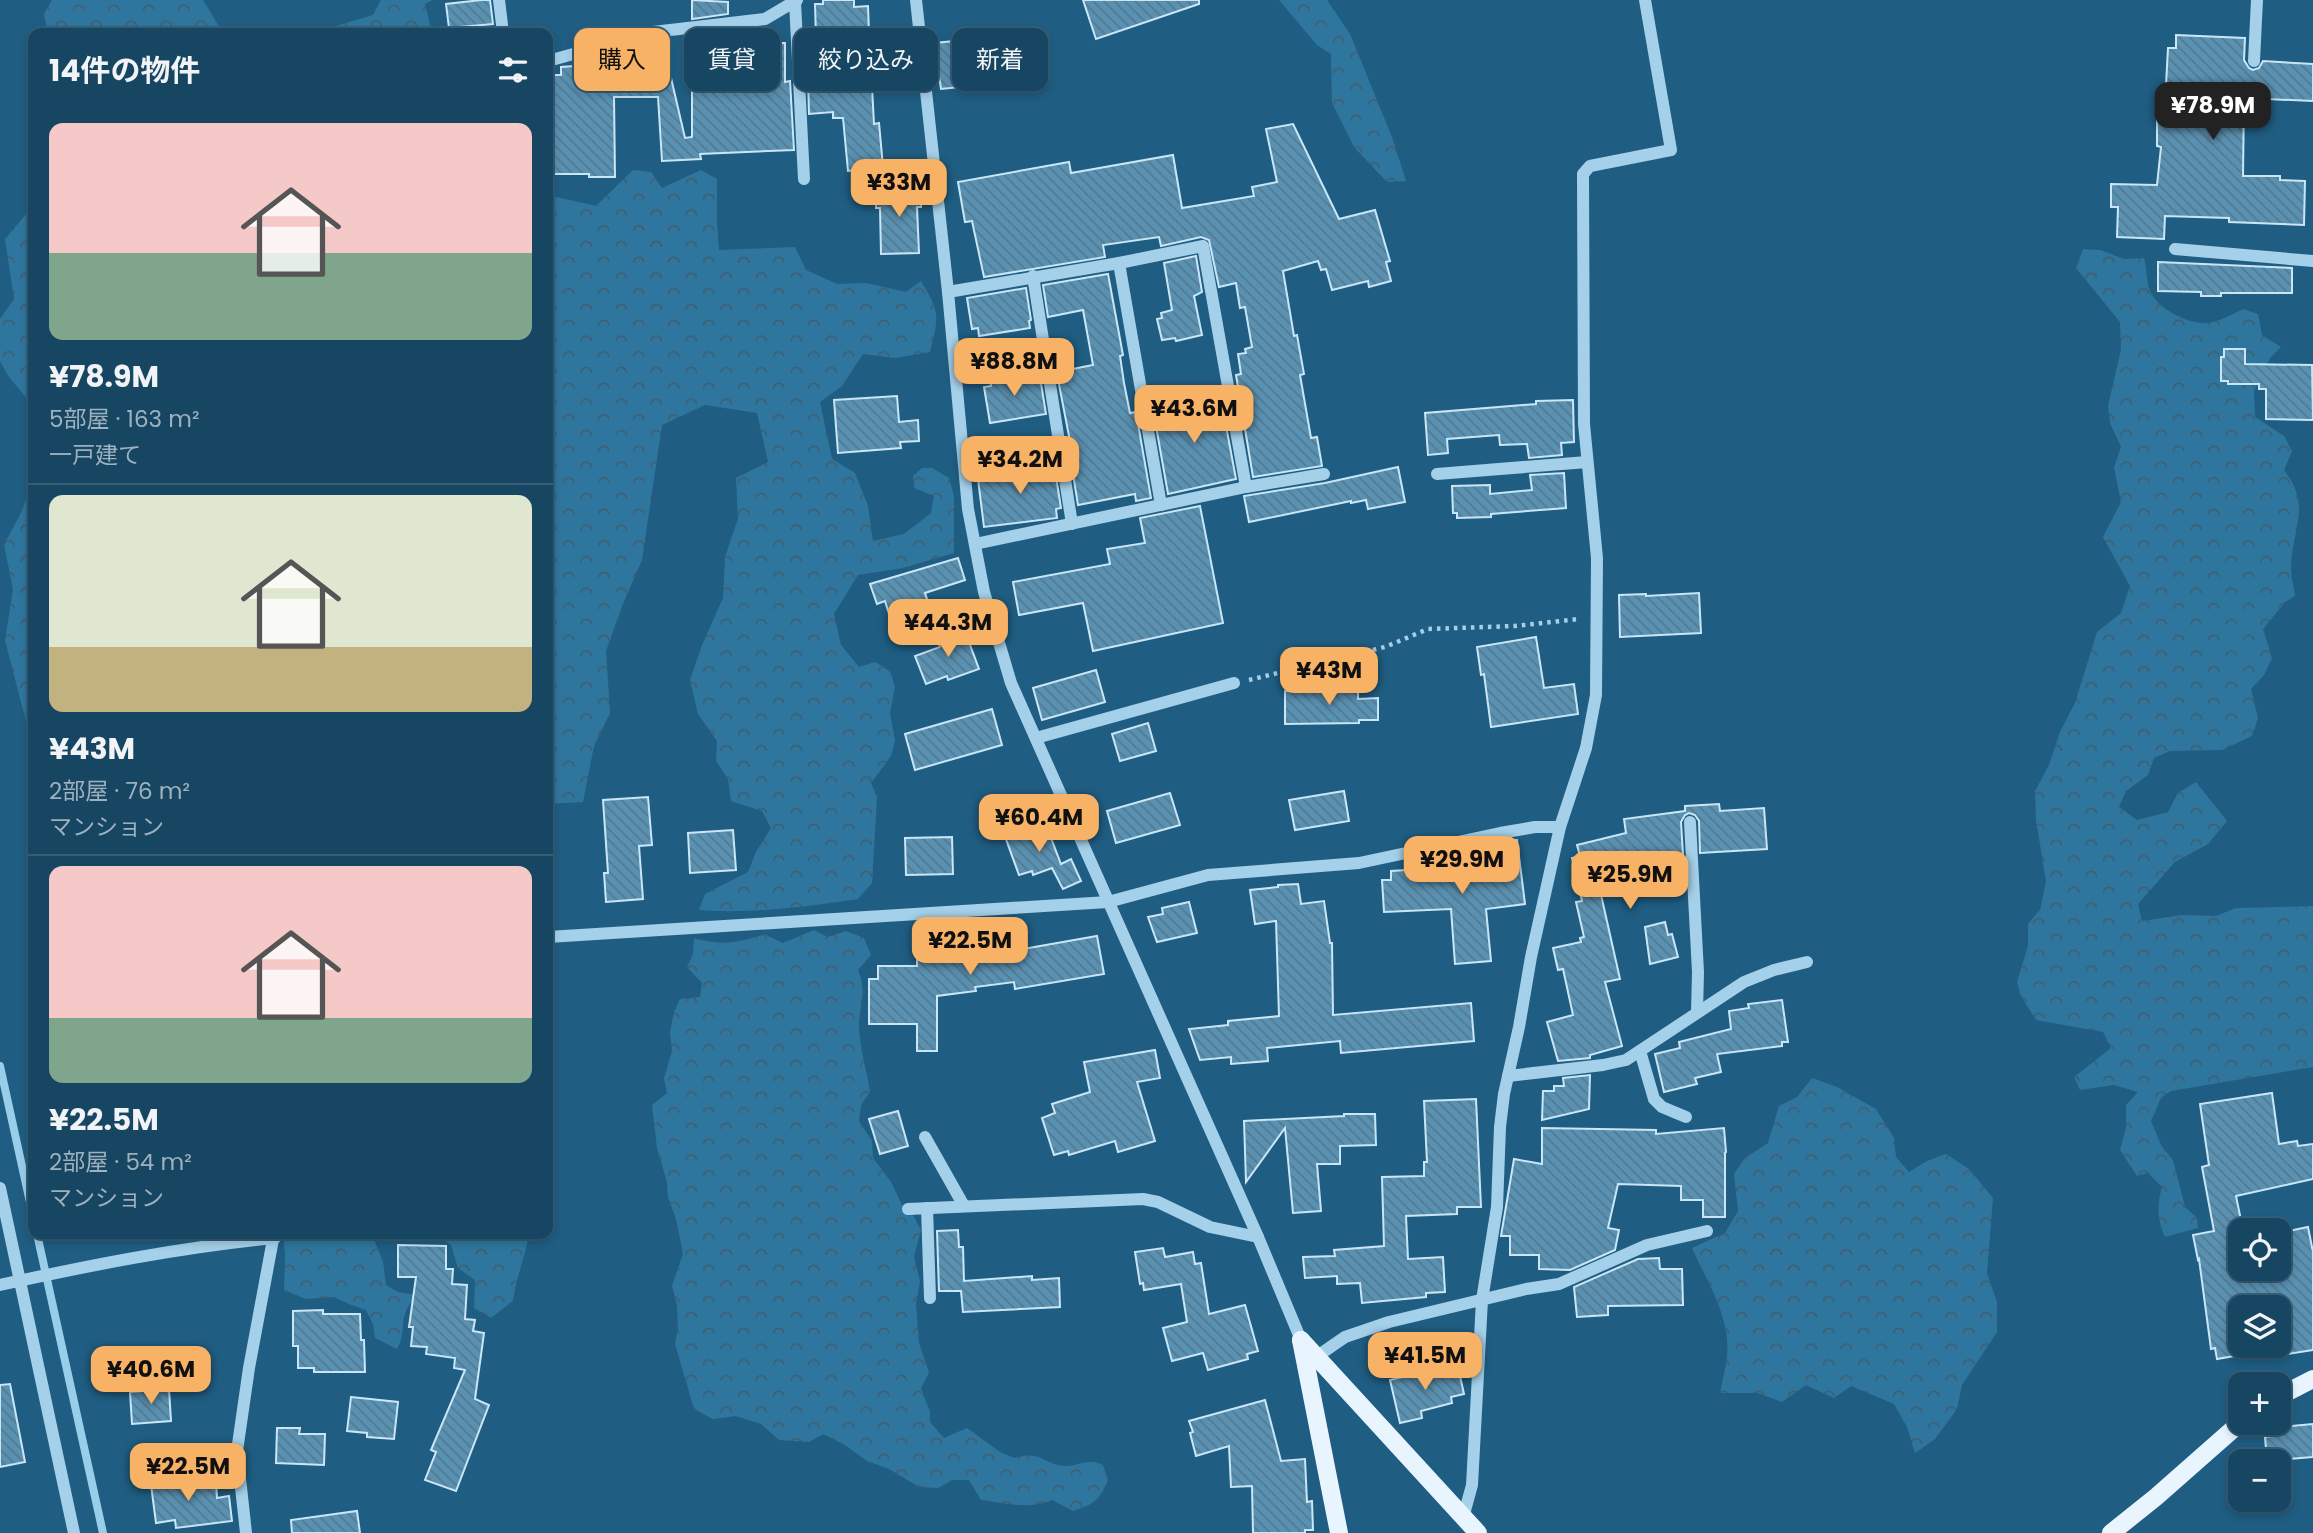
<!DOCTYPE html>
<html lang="ja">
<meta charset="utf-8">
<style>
body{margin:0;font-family:Poppins,"Noto Sans JP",sans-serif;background:#24506b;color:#f1f3f6;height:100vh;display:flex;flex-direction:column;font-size:26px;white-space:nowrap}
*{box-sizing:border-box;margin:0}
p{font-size:23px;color:#9eb1be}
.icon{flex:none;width:38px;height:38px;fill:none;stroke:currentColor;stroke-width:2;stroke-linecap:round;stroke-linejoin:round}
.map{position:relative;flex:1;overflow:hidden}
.side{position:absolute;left:28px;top:28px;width:525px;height:1211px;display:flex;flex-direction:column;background:#174662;border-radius:14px;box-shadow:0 4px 10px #0003,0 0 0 2px #365e77}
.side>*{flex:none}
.hud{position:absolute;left:574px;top:28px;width:665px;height:63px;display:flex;gap:14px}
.buttons{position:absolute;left:2228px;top:1218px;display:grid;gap:14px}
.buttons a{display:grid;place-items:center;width:63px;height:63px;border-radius:14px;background:#174662;box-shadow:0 4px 10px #0003,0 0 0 2px #365e77;font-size:35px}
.price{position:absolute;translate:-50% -60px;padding:0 16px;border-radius:14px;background:#f7b265;color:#111;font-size:23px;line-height:46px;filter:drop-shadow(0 2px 4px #0008)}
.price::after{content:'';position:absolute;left:50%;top:42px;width:21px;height:16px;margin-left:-10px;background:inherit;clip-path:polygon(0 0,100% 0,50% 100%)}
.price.current{background:#222;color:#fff}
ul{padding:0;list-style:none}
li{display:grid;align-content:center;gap:14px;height:371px;padding:0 21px}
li+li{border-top:2px solid #365e77}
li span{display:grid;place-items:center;height:217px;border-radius:14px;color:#555}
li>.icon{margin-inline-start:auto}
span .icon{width:126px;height:126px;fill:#fffc;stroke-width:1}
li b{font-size:30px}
h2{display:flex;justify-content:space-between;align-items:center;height:84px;padding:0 21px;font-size:30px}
.tag{padding:0 24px;border-radius:14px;background:#174662;box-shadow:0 4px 10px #0003,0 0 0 2px #365e77;font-size:24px;line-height:63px}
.tag.current{background:#f7b265;color:#111}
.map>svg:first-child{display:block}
</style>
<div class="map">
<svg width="2313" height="1533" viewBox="0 0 2313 1533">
<defs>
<pattern id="forest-crowns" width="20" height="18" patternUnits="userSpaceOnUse" patternTransform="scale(1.75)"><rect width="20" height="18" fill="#2f769e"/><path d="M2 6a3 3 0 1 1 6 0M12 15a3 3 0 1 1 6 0" fill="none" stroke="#3f5f71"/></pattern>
<pattern id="building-back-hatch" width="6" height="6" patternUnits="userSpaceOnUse" patternTransform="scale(1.75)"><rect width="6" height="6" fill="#5991b2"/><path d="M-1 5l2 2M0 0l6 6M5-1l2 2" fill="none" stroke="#54798e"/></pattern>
</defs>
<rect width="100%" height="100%" fill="#1f5d82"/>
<g fill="url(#forest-crowns)">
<polygon points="52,0 203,0 223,33 48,33 44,14"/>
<polygon points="381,0 432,0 425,4 432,33 312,33 373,15"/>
<polygon points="1279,0 1327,0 1350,34 1392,137 1406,181 1387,182 1354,147 1332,103 1331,54 1317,45"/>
<polygon points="33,153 33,406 9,377 0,361 0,319 14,299 5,239 32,207 27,169"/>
<path d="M633,170L651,172L662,188L701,170L717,179V223L719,250L795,247L806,270L837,284L866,283L906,292L921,281C940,312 939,317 930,352L895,358L863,354L842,386L820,402L832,459L855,473L868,506L873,541L904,534L931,513L934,496L914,488L913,476L922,468H932L949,478L954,496V553L903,568L858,575L834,614L841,645L859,667L875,662L890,671L895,687L890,713L895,741L891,756L871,783L877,797L872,883L858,899C806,907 753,914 699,910L705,894L748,872L756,852L771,828L762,811L731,801L728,779L716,761L717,741L698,714L690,680L702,645L723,598L725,557L738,519L736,478L768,462L757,413L705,405L662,425L642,560L623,604L606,651L610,713L594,746L583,802L548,804V195L596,206Z"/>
<path d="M2083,249L2100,250L2124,259L2144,258C2147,268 2146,281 2150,291C2157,308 2182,320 2200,323C2213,325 2231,315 2243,309L2258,314L2262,335L2281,347L2270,358L2254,391L2255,417L2284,436L2292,451L2284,470C2313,507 2291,529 2291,569C2291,578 2294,587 2295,596L2285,602L2263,629L2272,658L2264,675L2251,689L2258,718L2252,736L2222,750L2170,751L2154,758L2148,775L2126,791L2119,807L2137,820L2168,812L2178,793L2196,782L2227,821L2208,844L2175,862L2138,904L2142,921L2182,915L2216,916L2236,908L2313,906V1067L2171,1091L2161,1098L2151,1121L2162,1147L2173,1160L2185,1207L2197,1218L2198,1228L2165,1237C2157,1219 2157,1205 2162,1187L2148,1173L2137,1176L2120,1150L2126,1127V1105L2138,1092L2114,1085L2080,1090L2074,1077L2111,1048L2103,1032L2036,1020L2021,996L2017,982L2028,946V924L2040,910L2046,881L2036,820L2035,791L2049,765L2060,732L2075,703L2097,632L2121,613L2130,586L2103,537L2121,502L2114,467L2121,447L2110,423L2108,406L2121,349L2120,322L2076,268Z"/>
<polygon points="33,479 33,749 5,640 13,589 4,545 22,511"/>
<path d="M814,930L828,937L846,931L864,938L871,955L858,970C867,993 860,1002 859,1025C859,1047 867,1070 870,1092L861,1105L859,1121L872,1141L873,1158L891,1182L902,1205L913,1215L921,1230L914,1257L920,1281L916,1304L919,1343L929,1373L921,1388L930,1412V1422L944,1438L967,1428L1000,1452L1014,1458C1041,1450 1043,1464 1064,1466C1080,1467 1086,1457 1103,1465L1108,1480C1099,1501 1094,1504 1073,1511L1052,1500C1029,1510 1006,1503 981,1500L969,1480H952L938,1488L919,1487L889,1469L867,1461L845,1445L823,1434L809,1442L779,1440L761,1424L736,1416L713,1419L694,1409L675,1344L678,1330L677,1305L672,1286L683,1254L676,1219L668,1197L667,1182L657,1148L652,1105L667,1093L664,1078L672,1051L670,1032L674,1012L680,999L700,997L702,983L687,967L693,954L694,938C720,946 740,943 764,934L783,943Z"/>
<path d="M1812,1078L1837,1087L1876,1109L1894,1138L1896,1157L1909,1172L1927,1161L1946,1154L1969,1169L1993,1198L1987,1273L1997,1302V1332L1962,1385L1957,1409L1935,1439L1915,1453L1907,1427L1894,1404L1851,1386L1834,1398L1806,1385L1782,1402L1757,1393H1720C1722,1381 1726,1368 1727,1356C1731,1317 1707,1282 1692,1248L1725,1233L1738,1211L1734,1174L1745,1158L1768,1143L1779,1106L1797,1097Z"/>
<path d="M283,1234H379L375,1242L383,1261L386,1285L398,1292L417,1295C395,1318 409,1328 397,1349L375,1338L373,1324L366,1310L349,1304L334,1297L306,1299L284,1290L285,1255Z"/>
<path d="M435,1234H529C525,1257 516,1278 513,1301L491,1318L474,1308L475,1280L458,1268L451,1245Z"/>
</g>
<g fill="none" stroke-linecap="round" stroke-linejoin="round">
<g stroke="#99ceea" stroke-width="8">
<polyline points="0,1066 33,1216"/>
<polyline points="37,1234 103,1533"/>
</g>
</g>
<g fill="url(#building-back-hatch)" stroke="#c9e6f7" stroke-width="2" fill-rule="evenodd">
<polygon points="481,0 490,0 493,24 449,28 446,4"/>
<polygon points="692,0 728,2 728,14 692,19"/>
<polygon points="823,0 854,0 854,7 868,6 869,33 833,46 832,38 816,38 815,4 823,4"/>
<polygon points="1083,0 1199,0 1199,4 1096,39"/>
<polygon points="728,32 728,41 734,40 734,42 785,43 785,82 790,81 794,150 700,154 701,159 662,161 658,97 614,97 615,177 589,177 589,174 548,174 548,75 561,75 561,67 629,62 629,53 665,52 685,138 692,137 692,36"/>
<polygon points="2176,35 2245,38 2244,60 2249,68 2253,70 2259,68 2263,61 2313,64 2313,101 2244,98 2243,176 2280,176 2280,180 2305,181 2304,225 2229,222 2229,218 2165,216 2164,239 2117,237 2118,207 2111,207 2111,184 2157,185 2161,147 2157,146 2157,102 2165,103 2168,48 2176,48"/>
<polygon points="965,40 970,86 941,89 934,43"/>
<polygon points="870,50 874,124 879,123 883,167 848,171 843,118 833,118 833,112 809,114 808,81 834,80 833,54"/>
<polygon points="1293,124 1339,219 1375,210 1390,261 1386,262 1391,281 1369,287 1368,281 1332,290 1326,269 1321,270 1318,261 1283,271 1294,336 1297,335 1304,374 1300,375 1311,438 1317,437 1322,466 1253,477 1236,375 1241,374 1238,354 1246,353 1245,349 1252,347 1245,307 1240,308 1236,283 1219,287 1209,240 1201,237 1161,246 1159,237 1103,245 1105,257 984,277 972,221 965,222 958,182 1069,162 1071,173 1173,155 1182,208 1254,196 1252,187 1277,182 1266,129"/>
<polygon points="920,187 921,207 917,207 919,253 881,254 880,208 876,208 876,188"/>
<polygon points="1196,256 1202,292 1194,296 1202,335 1176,341 1175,338 1162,340 1157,319 1162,318 1161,313 1172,310 1164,263"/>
<polygon points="2158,262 2292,268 2292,293 2221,293 2221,296 2201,296 2201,292 2158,291"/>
<polygon points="1108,274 1123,355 1120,356 1124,383 1130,413 1136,412 1151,498 1136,501 1135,494 1078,505 1071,462 1074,462 1057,374 1062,373 1062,371 1093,365 1083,310 1048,317 1043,285"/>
<polygon points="1026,288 1031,320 1029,321 1030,328 979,336 978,328 972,329 967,298"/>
<polygon points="2224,349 2245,349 2245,364 2312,365 2313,420 2266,419 2266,389 2259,389 2259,384 2228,384 2228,381 2221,381 2221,357 2224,357"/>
<polygon points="1016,372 1017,380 1040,377 1046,414 990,423 984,387 991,386 990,376"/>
<polygon points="897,396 899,422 918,420 919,441 900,442 901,448 838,453 834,400"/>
<polygon points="1221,399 1236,479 1168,494 1153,409"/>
<polygon points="1573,400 1574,442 1561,443 1562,455 1529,458 1527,444 1500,445 1499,435 1447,439 1448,453 1428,455 1425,413 1536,404 1536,401"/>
<polygon points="1054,464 1061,508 1056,509 1057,518 984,527 978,479 1008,475 1007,469"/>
<polygon points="1398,467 1405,502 1368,509 1366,500 1351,503 1351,501 1249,522 1244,496 1325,483"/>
<polygon points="1564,473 1566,508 1491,514 1491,517 1457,518 1457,513 1453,513 1452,486 1490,485 1490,494 1532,490 1530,475"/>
<polygon points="1200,506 1223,623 1093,651 1083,603 1019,615 1013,582 1110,564 1107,549 1145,543 1140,518"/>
<polygon points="958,558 965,580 925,593 929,605 890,617 885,601 877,604 870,584"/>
<polygon points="1699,593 1701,633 1620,637 1619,595 1646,594 1646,596"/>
<polygon points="960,630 963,639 967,637 979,669 948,680 947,676 926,684 915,656 940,647 937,639"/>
<polygon points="1536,637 1544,688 1574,684 1578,714 1491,727 1484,674 1481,675 1477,647"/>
<polygon points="1096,670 1105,702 1042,720 1033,688"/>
<polygon points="1358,689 1358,699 1378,698 1378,720 1359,720 1359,723 1285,724 1285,691"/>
<polygon points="992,709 1002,745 915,770 905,734"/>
<polygon points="1148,723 1156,751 1120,761 1112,734"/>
<polygon points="1344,791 1349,821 1295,830 1289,800"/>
<polygon points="1170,793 1180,825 1116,843 1107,811"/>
<polygon points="648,797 652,845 639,846 643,899 606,902 604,873 608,873 603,800"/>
<polygon points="1719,804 1720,811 1764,808 1767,849 1700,853 1699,821 1695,815 1689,813 1685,815 1681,822 1683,855 1676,855 1678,872 1660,874 1660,880 1639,882 1637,867 1597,877 1620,979 1605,982 1622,1046 1590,1055 1590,1058 1558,1061 1547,1022 1573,1015 1563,969 1558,970 1553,948 1581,942 1580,938 1584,937 1576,902 1582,901 1572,858 1580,856 1577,845 1626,833 1624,819 1685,811 1685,806"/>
<polygon points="1028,822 1031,830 1046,825 1061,864 1071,859 1081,881 1063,889 1052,868 1033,875 1032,871 1019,875 1003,831"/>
<polygon points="733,830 736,870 690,873 688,833"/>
<polygon points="952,837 953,874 906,875 905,838"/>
<polygon points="1517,840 1525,904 1486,909 1491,961 1455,964 1451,909 1384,912 1382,880 1391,880 1391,871 1456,867 1455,860 1494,856 1492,844"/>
<polygon points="1298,884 1301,904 1324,901 1330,943 1332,943 1333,1015 1471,1003 1474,1041 1341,1053 1340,1041 1267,1048 1268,1061 1231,1064 1231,1057 1200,1060 1189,1029 1228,1025 1228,1021 1279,1016 1276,921 1255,924 1250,890 1278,887 1278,885"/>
<polygon points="1189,902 1197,933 1157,942 1148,917 1163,914 1162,908"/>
<polygon points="960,922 964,946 998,942 1000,953 1097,936 1104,974 1015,989 1014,982 975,987 976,991 937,996 937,1051 917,1051 917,1024 869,1024 869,979 878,979 878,966 917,966 917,950 942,950 939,925"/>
<polygon points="1665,922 1668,935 1672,934 1678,957 1650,964 1645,927"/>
<polygon points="1782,1000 1788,1042 1782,1042 1782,1046 1717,1054 1721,1072 1695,1078 1697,1084 1664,1092 1655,1054 1680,1048 1679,1042 1731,1029 1729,1011 1749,1008 1748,1004"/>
<polygon points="1155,1050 1160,1078 1137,1082 1155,1141 1118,1152 1115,1141 1069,1155 1068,1151 1054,1155 1042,1118 1055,1113 1052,1104 1090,1092 1084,1062"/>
<polygon points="1590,1075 1589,1109 1542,1120 1543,1091 1554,1091 1554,1086 1564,1086 1563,1078"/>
<path d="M2272,1093L2279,1144L2297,1141L2298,1146L2313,1144V1179L2236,1196L2243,1230H2240V1269H2278V1233L2308,1227L2313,1252V1350L2281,1355L2280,1348L2217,1359L2215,1348L2211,1349L2199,1259L2198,1260L2193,1235L2214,1231L2202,1167L2209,1165L2200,1104ZM2240,1307H2278V1346H2240Z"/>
<polygon points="1476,1099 1481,1207 1457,1207 1457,1214 1406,1216 1408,1259 1443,1257 1445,1292 1426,1293 1426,1297 1362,1303 1360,1283 1337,1284 1337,1276 1305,1278 1303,1257 1335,1256 1334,1250 1384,1246 1382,1177 1424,1176 1424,1162 1427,1162 1424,1101"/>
<polygon points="898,1111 908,1146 880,1154 869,1119"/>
<polygon points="1344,1114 1375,1114 1376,1145 1340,1146 1340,1164 1317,1164 1321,1211 1293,1213 1285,1128 1246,1182 1244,1121 1344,1116"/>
<polygon points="1542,1128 1656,1130 1656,1134 1724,1128 1726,1152 1725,1153 1725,1217 1703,1217 1703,1200 1681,1200 1681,1186 1618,1184 1608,1228 1619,1230 1615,1250 1570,1270 1539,1269 1539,1255 1510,1255 1510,1236 1501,1236 1514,1159 1542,1164"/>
<polygon points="958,1230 959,1247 963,1247 964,1281 1032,1276 1032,1280 1059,1278 1060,1307 963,1312 961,1291 939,1291 937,1231"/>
<polygon points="398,1245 446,1246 446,1269 453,1269 452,1284 467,1285 465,1319 475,1320 473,1331 484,1333 475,1399 489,1405 456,1491 425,1480 436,1452 431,1450 465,1370 454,1368 455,1358 426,1354 427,1347 411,1346 413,1327 409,1327 416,1277 398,1277"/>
<polygon points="1163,1248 1165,1257 1193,1252 1195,1264 1201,1263 1209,1314 1245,1305 1258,1351 1247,1354 1248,1359 1208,1370 1203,1353 1172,1361 1163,1328 1187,1322 1181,1284 1144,1290 1143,1283 1140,1284 1135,1252"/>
<polygon points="1659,1258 1660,1269 1682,1269 1683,1305 1608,1306 1608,1315 1577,1317 1574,1287 1638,1259"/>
<polygon points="323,1310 323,1314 360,1314 361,1340 364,1340 365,1372 314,1372 314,1368 298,1368 298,1346 293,1346 293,1311"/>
<polygon points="1458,1367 1464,1394 1451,1397 1452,1403 1421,1411 1422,1418 1400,1423 1390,1380 1432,1370 1433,1373"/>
<polygon points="10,1384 25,1462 0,1467 0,1385"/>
<polygon points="169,1389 171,1421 132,1424 130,1392"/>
<polygon points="351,1397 398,1402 394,1439 367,1437 367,1433 347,1431"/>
<polygon points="1265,1400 1281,1461 1305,1459 1307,1502 1312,1501 1313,1530 1305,1530 1305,1533 1253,1533 1252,1486 1231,1487 1229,1446 1196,1456 1190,1433 1193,1432 1189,1421"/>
<polygon points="2313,1424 2313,1457 2267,1461 2265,1437 2272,1436 2271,1428"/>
<polygon points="277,1428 300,1428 299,1434 325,1434 324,1465 276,1463"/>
<polygon points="175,1474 177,1487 216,1482 217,1498 229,1496 232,1521 176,1528 175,1520 156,1523 150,1477"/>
<polygon points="357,1511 360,1533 292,1533 291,1520"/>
</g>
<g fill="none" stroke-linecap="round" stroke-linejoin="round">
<polyline stroke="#a5d0e9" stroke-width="4.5" stroke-dasharray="3.5 5" stroke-linecap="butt" points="1249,680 1385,647 1428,629 1515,626 1579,619"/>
<g stroke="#a5d0e9" stroke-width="12">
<polyline points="499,0 503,33"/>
<polyline points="916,0 948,292 968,509 984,592 1011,683 1258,1237 1301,1340"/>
<polyline points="795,2 804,179"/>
<polyline points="548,61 653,32 765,19 797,0"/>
<polyline points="2254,61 2257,0"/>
<polyline points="2175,249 2313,261"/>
<polyline points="1119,263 1161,505"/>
<polyline points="1033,276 1072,524"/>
<polyline points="948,292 1119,263 1203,246 1246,487 975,544"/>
<polyline points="1437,474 1587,462"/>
<polyline points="1246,487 1324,474"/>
<polyline points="1036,738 1234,683"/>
<polyline points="1690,822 1698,972 1697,1012"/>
<polyline points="548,937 1108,902 1208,875 1359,863 1500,833 1535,827 1560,827"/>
<polyline points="1640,1051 1654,1099 1662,1107 1686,1117"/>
<polyline points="1508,1076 1603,1065 1626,1060 1744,982 1774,970 1807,962"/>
<polyline points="925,1137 964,1206"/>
<polyline points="0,1188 74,1533"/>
<polyline points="927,1208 930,1298"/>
<polyline points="908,1209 1143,1199 1158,1202 1210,1227 1258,1237"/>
<path d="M0,1285C91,1265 182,1247 275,1238"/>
<polyline points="1316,1357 1345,1337 1389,1322 1526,1289 1559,1284 1647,1245 1707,1231"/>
<polyline points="1463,1518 1472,1485 1482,1300 1497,1207 1500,1127 1504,1094 1519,1027 1531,957 1560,827 1586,748 1596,695 1597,558 1584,424 1583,174 1590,166 1671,150 1645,0"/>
<polyline points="246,1533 237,1451 249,1368 274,1234"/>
</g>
<g stroke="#e8f5fe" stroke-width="18">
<polyline points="1301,1340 1478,1533"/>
<polyline points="1301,1340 1339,1533"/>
<polyline points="2278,1397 2313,1379"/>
<polyline points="2111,1533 2156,1497 2240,1423"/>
</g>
</g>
</svg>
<div class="buttons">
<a><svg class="icon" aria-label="locate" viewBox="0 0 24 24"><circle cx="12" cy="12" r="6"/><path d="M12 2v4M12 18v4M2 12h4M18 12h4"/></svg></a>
<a><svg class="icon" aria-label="layers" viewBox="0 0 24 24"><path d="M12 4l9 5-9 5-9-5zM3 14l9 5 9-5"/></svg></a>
<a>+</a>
<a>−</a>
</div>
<b class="price current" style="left:2213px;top:142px">¥78.9M</b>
<b class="price" style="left:899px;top:219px">¥33M</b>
<b class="price" style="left:1014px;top:398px">¥88.8M</b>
<b class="price" style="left:1194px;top:445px">¥43.6M</b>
<b class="price" style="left:1020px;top:496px">¥34.2M</b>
<b class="price" style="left:948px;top:659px">¥44.3M</b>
<b class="price" style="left:1329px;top:707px">¥43M</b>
<b class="price" style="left:1039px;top:854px">¥60.4M</b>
<b class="price" style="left:1462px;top:896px">¥29.9M</b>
<b class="price" style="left:1630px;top:911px">¥25.9M</b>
<b class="price" style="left:970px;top:977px">¥22.5M</b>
<b class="price" style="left:1425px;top:1392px">¥41.5M</b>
<b class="price" style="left:151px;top:1406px">¥40.6M</b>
<b class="price" style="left:188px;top:1503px">¥22.5M</b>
<div class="hud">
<a class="tag current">購入</a>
<a class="tag">賃貸</a>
<a class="tag">絞り込み</a>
<a class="tag">新着</a>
</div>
<section class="side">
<h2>14件の物件<svg class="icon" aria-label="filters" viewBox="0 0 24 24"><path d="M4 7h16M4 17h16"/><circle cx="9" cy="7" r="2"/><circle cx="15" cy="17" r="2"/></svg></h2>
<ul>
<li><span style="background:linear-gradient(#f6c9c9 60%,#7fa58c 0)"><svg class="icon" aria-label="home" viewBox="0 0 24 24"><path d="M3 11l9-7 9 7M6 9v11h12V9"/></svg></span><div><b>¥78.9M</b><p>5部屋 · 163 m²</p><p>一戸建て</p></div></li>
<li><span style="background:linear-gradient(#dfe7d0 70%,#c2b280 0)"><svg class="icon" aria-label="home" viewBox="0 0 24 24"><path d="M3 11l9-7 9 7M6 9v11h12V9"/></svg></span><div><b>¥43M</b><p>2部屋 · 76 m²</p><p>マンション</p></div></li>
<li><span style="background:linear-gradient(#f6c9c9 70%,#7fa58c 0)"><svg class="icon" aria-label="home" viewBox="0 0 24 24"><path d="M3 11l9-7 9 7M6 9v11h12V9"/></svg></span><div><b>¥22.5M</b><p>2部屋 · 54 m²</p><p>マンション</p></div></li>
</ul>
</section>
</div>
